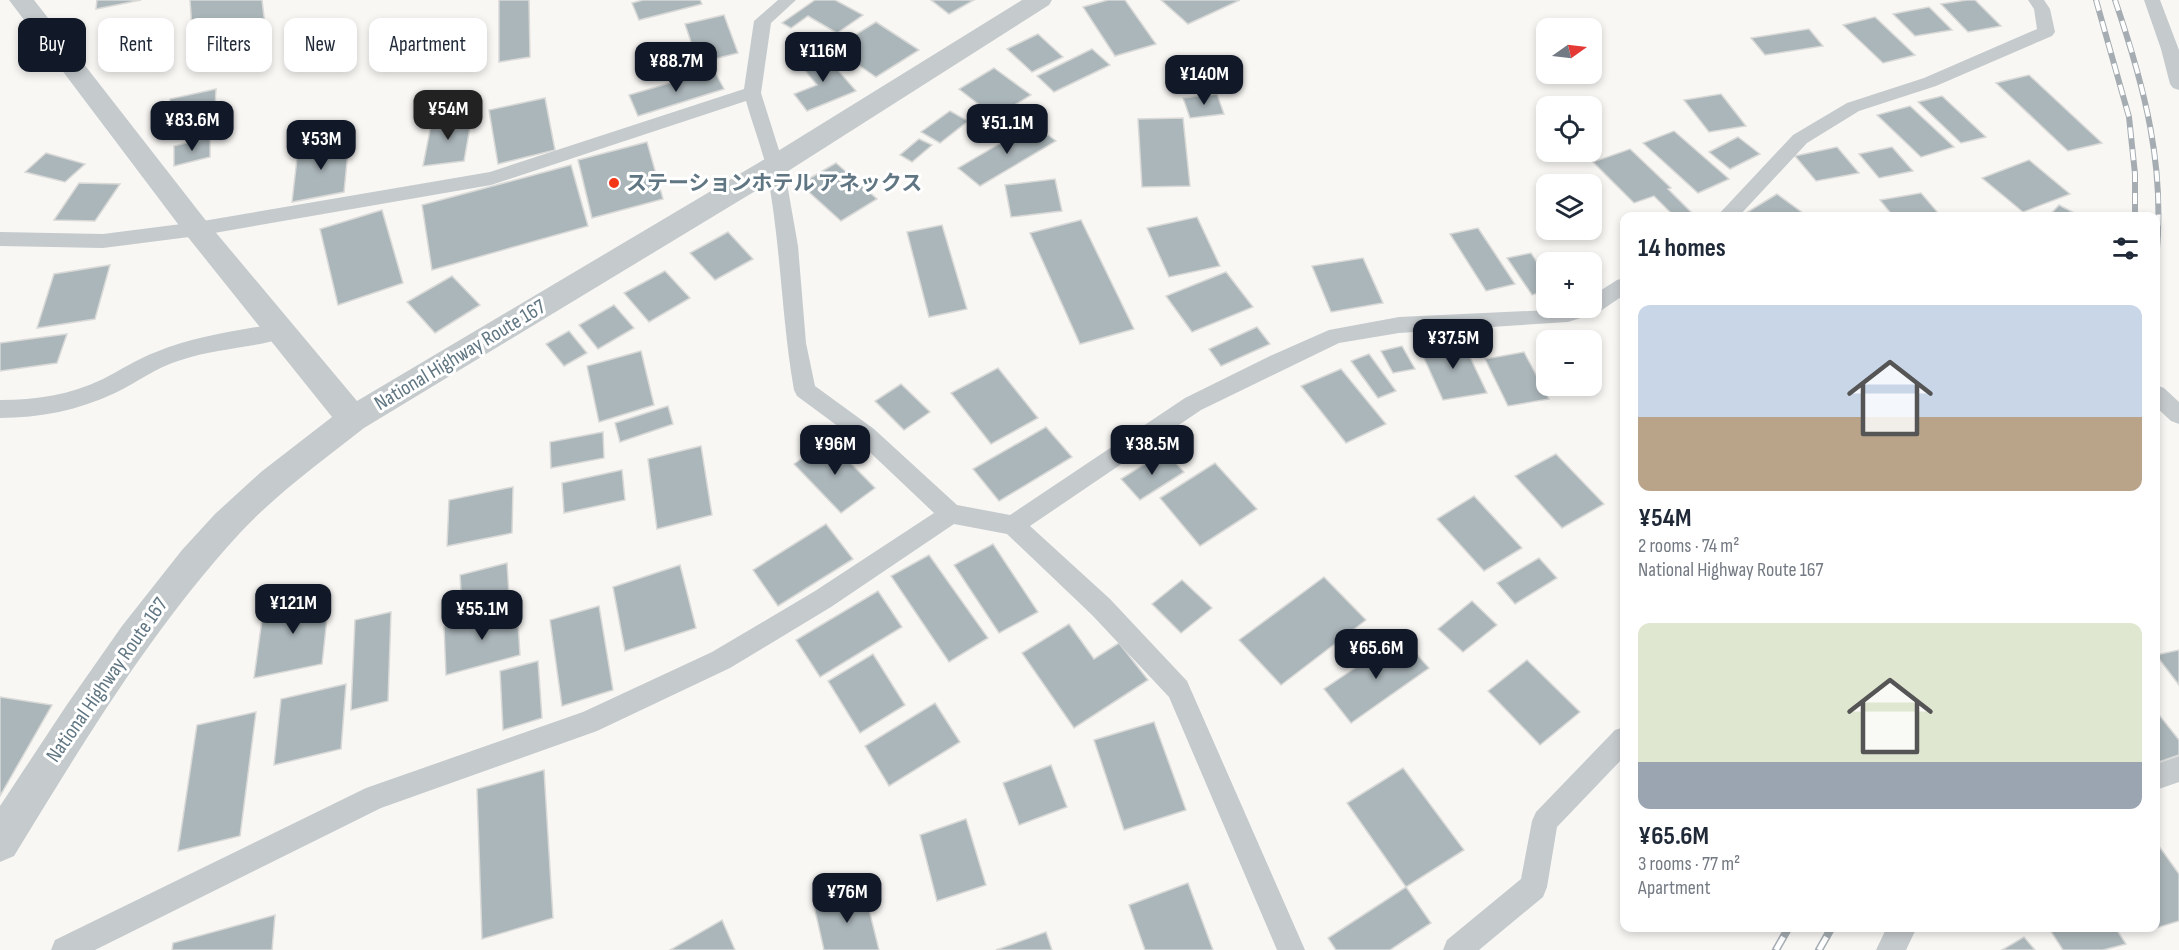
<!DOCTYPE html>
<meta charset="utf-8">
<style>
body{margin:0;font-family:"Sofia Sans Condensed","Noto Sans JP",sans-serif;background:#f2f2f3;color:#1f2937;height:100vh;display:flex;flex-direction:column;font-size:22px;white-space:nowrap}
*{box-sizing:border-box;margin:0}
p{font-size:20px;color:#747a83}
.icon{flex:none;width:33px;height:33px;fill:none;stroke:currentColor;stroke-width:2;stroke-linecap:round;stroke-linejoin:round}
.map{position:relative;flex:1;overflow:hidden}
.drawer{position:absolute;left:1620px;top:212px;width:540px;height:720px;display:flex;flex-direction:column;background:#fff;border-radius:12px;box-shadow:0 3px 9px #0003}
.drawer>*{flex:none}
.hud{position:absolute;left:18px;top:18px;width:570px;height:54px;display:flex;gap:12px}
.needle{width:39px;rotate:76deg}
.tools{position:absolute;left:1536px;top:18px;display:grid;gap:12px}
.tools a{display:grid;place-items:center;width:66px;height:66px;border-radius:12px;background:#fff;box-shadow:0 3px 9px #0003;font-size:30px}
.price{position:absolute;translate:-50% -51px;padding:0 14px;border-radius:12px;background:#111827;color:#fff;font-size:20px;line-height:39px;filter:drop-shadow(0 2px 3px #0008)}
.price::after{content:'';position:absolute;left:50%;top:36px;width:18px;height:14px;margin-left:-9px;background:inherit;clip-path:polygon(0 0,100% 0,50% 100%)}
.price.current{background:#222;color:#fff}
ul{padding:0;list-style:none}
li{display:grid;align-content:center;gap:12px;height:318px;padding:0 18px}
li span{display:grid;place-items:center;height:186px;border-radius:12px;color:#555}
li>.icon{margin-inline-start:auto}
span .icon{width:108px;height:108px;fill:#fffc;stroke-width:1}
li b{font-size:26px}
h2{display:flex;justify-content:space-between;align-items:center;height:72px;padding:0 18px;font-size:26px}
.chip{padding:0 21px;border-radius:12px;background:#fff;box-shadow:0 3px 9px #0003;font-size:21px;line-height:54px}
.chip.current{background:#111827;color:#fff}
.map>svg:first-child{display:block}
</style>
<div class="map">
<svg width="2179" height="950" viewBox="0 0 2179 950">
<rect width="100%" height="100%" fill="#f8f7f4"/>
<g fill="#abb6ba" stroke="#d9d9d7" stroke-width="1.5">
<polygon points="97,0 141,0 96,9"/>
<polygon points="190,0 262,0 265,25 193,43"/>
<polygon points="499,0 529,0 530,57 499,62"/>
<polygon points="643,0 700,0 702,4 639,20 632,3"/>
<polygon points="815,0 835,0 863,15 837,33 808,16 791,28 782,23"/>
<polygon points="931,0 974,0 949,14"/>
<polygon points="1108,0 1125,0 1156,44 1115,56 1083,7"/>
<polygon points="1161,0 1240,0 1188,24"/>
<polygon points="1967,0 1975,0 2001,26 1968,32 1941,4"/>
<polygon points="1929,7 1952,30 1915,36 1893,14"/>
<polygon points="724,15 738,53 698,63 685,24"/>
<polygon points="1875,17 1915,55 1883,63 1843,25"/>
<polygon points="876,22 919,50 876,77 834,48"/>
<polygon points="1809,29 1823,46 1765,55 1751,38"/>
<polygon points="1038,34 1063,57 1032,72 1007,49"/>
<polygon points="1092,49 1110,65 1054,92 1037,76"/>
<polygon points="823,53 856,91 807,111 794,94 817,85 799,63"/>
<polygon points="994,68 1031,95 995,117 959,89"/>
<polygon points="714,70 724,89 638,116 629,95"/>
<polygon points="2029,75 2102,143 2068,151 1996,83"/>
<polygon points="216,89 214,127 166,137 170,99"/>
<polygon points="1217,94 1224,114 1190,118 1183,98"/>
<polygon points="1721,94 1746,126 1709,132 1684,100"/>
<polygon points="1942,96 1986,137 1961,143 1918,102"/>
<polygon points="545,98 555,150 498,164 489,110"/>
<polygon points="1910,106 1954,147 1921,157 1877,115"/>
<polygon points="950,111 968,121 940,143 921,132"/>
<polygon points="472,116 464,161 423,166 432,120"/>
<polygon points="1183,118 1190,186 1142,187 1138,119"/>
<polygon points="1033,124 1056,141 980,186 958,168"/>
<polygon points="1674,131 1729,179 1698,193 1643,143"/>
<polygon points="210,137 210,157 174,166 174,146"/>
<polygon points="1738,137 1760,154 1730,169 1709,152"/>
<polygon points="919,139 932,145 912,162 900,155"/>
<polygon points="349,141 344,192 292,202 298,150"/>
<polygon points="647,142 663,199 592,218 578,160"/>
<polygon points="1837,147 1859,173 1816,181 1795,156"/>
<polygon points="1892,147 1913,171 1879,178 1859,154"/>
<polygon points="1630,149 1671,188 1668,189 1695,216 1674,216 1654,196 1634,203 1593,162"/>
<polygon points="46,153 85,164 65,182 25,172"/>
<polygon points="2029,160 2070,194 2023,212 1982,178"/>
<polygon points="836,163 877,199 841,221 800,184"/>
<polygon points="571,165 588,226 432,270 422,205"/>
<polygon points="1055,179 1062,211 1011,217 1005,185"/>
<polygon points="79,183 120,184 95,221 54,220"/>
<polygon points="1921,193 1939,214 1893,216 1880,200"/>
<polygon points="1777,194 1807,216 1741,216"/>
<polygon points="2059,205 2080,216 2049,216"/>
<polygon points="382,210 403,283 338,305 320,229"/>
<polygon points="1197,217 1220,266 1169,277 1147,228"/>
<polygon points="1081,220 1134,329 1080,344 1030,233"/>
<polygon points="942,225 967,309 929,317 907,232"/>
<polygon points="1478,228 1515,284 1486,291 1450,234"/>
<polygon points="728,232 753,259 715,280 690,253"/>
<polygon points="1531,253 1546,276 1546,291 1532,295 1507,258"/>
<polygon points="1363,258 1383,303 1331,312 1312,266"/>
<polygon points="110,265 95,319 37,328 54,274"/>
<polygon points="665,271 690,298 649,322 624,293"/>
<polygon points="1226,272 1253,307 1192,332 1166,296"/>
<polygon points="452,276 480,305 435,333 407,302"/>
<polygon points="614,305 634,328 598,349 579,325"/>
<polygon points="1257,327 1270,344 1221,366 1209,349"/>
<polygon points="569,331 587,353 564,366 546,344"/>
<polygon points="67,334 57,363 0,371 0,343"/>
<polygon points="1462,340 1487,393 1443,400 1419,347"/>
<polygon points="1402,346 1415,369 1393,373 1381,351"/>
<polygon points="641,351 654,405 599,422 587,366"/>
<polygon points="1524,352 1549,399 1508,406 1485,359"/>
<polygon points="1369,354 1396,391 1378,398 1351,361"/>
<polygon points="998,368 1038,418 991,444 951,393"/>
<polygon points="1341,369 1386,424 1346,443 1301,386"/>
<polygon points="901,384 930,412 904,430 875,401"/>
<polygon points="668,406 673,424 620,442 615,423"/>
<polygon points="1046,427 1072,457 999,501 973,469"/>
<polygon points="603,432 604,458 551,468 550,442"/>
<polygon points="828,440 875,488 841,513 794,464"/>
<polygon points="701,446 712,515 657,529 648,459"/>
<polygon points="1165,451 1184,472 1140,500 1121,479"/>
<polygon points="1556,454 1604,504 1562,528 1515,476"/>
<polygon points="1215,463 1257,509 1200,546 1160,498"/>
<polygon points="622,470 625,500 564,513 562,483"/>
<polygon points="513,487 512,533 447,546 449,500"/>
<polygon points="1474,496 1522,548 1484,571 1437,519"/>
<polygon points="826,524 853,559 778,606 753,570"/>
<polygon points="993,544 1038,612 999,633 954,565"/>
<polygon points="929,555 988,638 949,662 891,576"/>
<polygon points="1539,558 1557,578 1515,604 1497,583"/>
<polygon points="507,563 509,596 462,608 460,575"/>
<polygon points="680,565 696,628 625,651 613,587"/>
<polygon points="1324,577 1366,620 1281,685 1239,640"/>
<polygon points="1182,580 1212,608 1181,633 1152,604"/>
<polygon points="330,591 322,664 254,678 264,605"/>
<polygon points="878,591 902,627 820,677 796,640"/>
<polygon points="1472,601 1497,625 1463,652 1438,629"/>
<polygon points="599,606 613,690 562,706 550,620"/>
<polygon points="517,607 520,655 446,675 444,626"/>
<polygon points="391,612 388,701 351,710 355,620"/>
<polygon points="1069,624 1094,659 1119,643 1148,680 1074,728 1022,653"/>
<polygon points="1401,637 1429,668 1351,723 1324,689"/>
<polygon points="2179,650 2179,685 2156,655"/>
<polygon points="873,654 905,705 860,733 828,681"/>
<polygon points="1527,660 1580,712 1540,745 1488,691"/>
<polygon points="538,661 542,718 503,730 500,671"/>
<polygon points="346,684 341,749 274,765 281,699"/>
<polygon points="0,697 52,705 0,796"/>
<polygon points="935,703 960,742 889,786 865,746"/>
<polygon points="2156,711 2179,740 2179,755 2156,763"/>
<polygon points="256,712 240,836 178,851 197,725"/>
<polygon points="1154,722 1186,810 1124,830 1094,740"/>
<polygon points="1051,765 1067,807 1019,825 1003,783"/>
<polygon points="1403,768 1464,850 1406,887 1347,803"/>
<polygon points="544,770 553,918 482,939 477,789"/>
<polygon points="966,819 986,885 937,901 920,835"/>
<polygon points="2156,842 2179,874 2179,921 2153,929 2151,927 2156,927"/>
<polygon points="1188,883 1213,950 1145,950 1129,905"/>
<polygon points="1406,887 1431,923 1390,950 1336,950 1328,938"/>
<polygon points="864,889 879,950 824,950 814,906"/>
<polygon points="275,915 272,950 172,950 173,943"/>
<polygon points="722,920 735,950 670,950"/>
<polygon points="2048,927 2115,927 2126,944 2103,950 2063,950"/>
<polygon points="1046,932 1052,950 996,950"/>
<polygon points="2024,937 2035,950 2002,950"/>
</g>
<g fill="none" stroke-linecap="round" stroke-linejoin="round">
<g fill="#c5cacd" fill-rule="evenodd">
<path d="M778,0H796L771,23L761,93L784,166L798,246L806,343L815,386L874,429L957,505L1010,515L1185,398L1270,356L1329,330L1399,317L1592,308V296L1617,280L1624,278V295L1599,312L1568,322L1399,333L1339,343L1201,410L1030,526L1110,599L1187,681L1305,950H1277L1169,697L1092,615L1007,534L954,524L831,607L730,668L597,731L381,808L95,950H51L55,940L366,788L583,712L712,652L815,591L934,513L858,441L797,396L794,390C781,316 781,241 766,167C761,145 752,123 746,101L491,185L197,236L103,248L0,246V232L103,234L197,222L490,172L744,89L754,21Z"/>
<polygon points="2028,0 2044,0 2050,9 2055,32 2052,36 1936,86 1859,111 1807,143 1739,216 1717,216 1793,135 1847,103 1924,78 2037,29 2034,9"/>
<polygon points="2144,0 2160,0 2179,50 2179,90 2173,88 2170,84 2161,49"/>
<path d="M281,323L288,325L291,331L288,337C254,348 216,348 181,360C157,367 138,382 115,393C79,410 40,418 0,418V400C36,400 70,395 103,379C121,370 137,359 156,352C196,336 239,330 281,323Z"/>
<polygon points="2156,385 2164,388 2179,402 2179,424 2171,421 2156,407"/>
<polygon points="1624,727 1624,757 1557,827 1547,887 1543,897 1479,950 1443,950 1447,940 1521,879 1532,821 1536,812 1615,730"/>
<polygon points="2179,756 2179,782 2156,790 2156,764"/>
<polygon points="1887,927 1917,927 1906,950 1876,950"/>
</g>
<path fill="#c5cacd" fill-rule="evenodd" d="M9,0H34L207,222L357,401L765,159L1022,0H1052L1049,5L785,173L364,428C321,462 276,494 239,534C150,631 82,745 14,856L0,862V806L66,706L122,626L182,550L215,514L261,472L332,417L187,236Z"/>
<g stroke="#a5adb2" stroke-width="6">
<g id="rail-far1">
<polyline points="2096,0 2129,117 2135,174 2135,216"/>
<path d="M2115,0C2145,88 2166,168 2156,261"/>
</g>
</g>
<g stroke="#a5adb2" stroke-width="8">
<g id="rail">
<polyline points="1776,950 1789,927"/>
<polyline points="1819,950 1832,927"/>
</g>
</g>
<use href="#rail-far1" stroke="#fff" stroke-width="4" stroke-dasharray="11" stroke-linecap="butt"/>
<use href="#rail" stroke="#fff" stroke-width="5" stroke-dasharray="15" stroke-linecap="butt"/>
</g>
<circle fill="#f43718" stroke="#fff" stroke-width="2" cx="614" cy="183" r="6"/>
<g text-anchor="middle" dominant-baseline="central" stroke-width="6" stroke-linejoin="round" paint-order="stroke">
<g font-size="21" font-weight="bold" fill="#607682" stroke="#fff" text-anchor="start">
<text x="626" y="183">ステーションホテル アネックス</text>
</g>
<g font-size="21" fill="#607682" stroke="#fff">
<text transform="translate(460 355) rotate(-31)">National Highway Route 167</text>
<text transform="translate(107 680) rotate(-55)">National Highway Route 167</text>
</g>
</g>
</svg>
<div class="tools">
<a><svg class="needle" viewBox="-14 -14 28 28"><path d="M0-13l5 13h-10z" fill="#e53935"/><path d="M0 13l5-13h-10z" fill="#747a83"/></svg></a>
<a><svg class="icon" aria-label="locate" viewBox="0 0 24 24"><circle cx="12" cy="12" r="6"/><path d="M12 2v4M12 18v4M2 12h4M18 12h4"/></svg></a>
<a><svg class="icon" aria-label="layers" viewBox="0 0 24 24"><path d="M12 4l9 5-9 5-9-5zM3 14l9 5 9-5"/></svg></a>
<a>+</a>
<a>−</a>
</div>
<b class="price" style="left:823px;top:83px">¥116M</b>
<b class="price" style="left:676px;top:93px">¥88.7M</b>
<b class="price" style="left:1204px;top:106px">¥140M</b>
<b class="price current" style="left:448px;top:141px">¥54M</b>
<b class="price" style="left:192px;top:152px">¥83.6M</b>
<b class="price" style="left:1007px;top:155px">¥51.1M</b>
<b class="price" style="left:321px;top:171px">¥53M</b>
<b class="price" style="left:1453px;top:370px">¥37.5M</b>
<b class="price" style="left:835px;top:476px">¥96M</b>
<b class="price" style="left:1152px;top:476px">¥38.5M</b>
<b class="price" style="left:293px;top:635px">¥121M</b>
<b class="price" style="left:482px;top:641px">¥55.1M</b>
<b class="price" style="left:1376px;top:680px">¥65.6M</b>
<b class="price" style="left:847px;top:924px">¥76M</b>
<div class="hud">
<a class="chip current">Buy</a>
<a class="chip">Rent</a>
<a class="chip">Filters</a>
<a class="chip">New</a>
<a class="chip">Apartment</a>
</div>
<section class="drawer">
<h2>14 homes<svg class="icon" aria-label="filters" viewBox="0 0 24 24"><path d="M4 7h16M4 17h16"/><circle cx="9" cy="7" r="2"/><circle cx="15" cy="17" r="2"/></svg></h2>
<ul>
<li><span style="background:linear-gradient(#c9d6e8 60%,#b9a48a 0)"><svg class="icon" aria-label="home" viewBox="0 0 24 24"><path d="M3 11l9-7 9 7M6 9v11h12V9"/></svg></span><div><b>¥54M</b><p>2 rooms · 74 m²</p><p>National Highway Route 167</p></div></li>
<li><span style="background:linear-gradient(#dfe7d0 75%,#9aa5b1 0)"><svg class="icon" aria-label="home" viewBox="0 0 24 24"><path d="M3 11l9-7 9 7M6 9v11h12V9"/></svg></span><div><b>¥65.6M</b><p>3 rooms · 77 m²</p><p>Apartment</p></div></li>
</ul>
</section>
</div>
